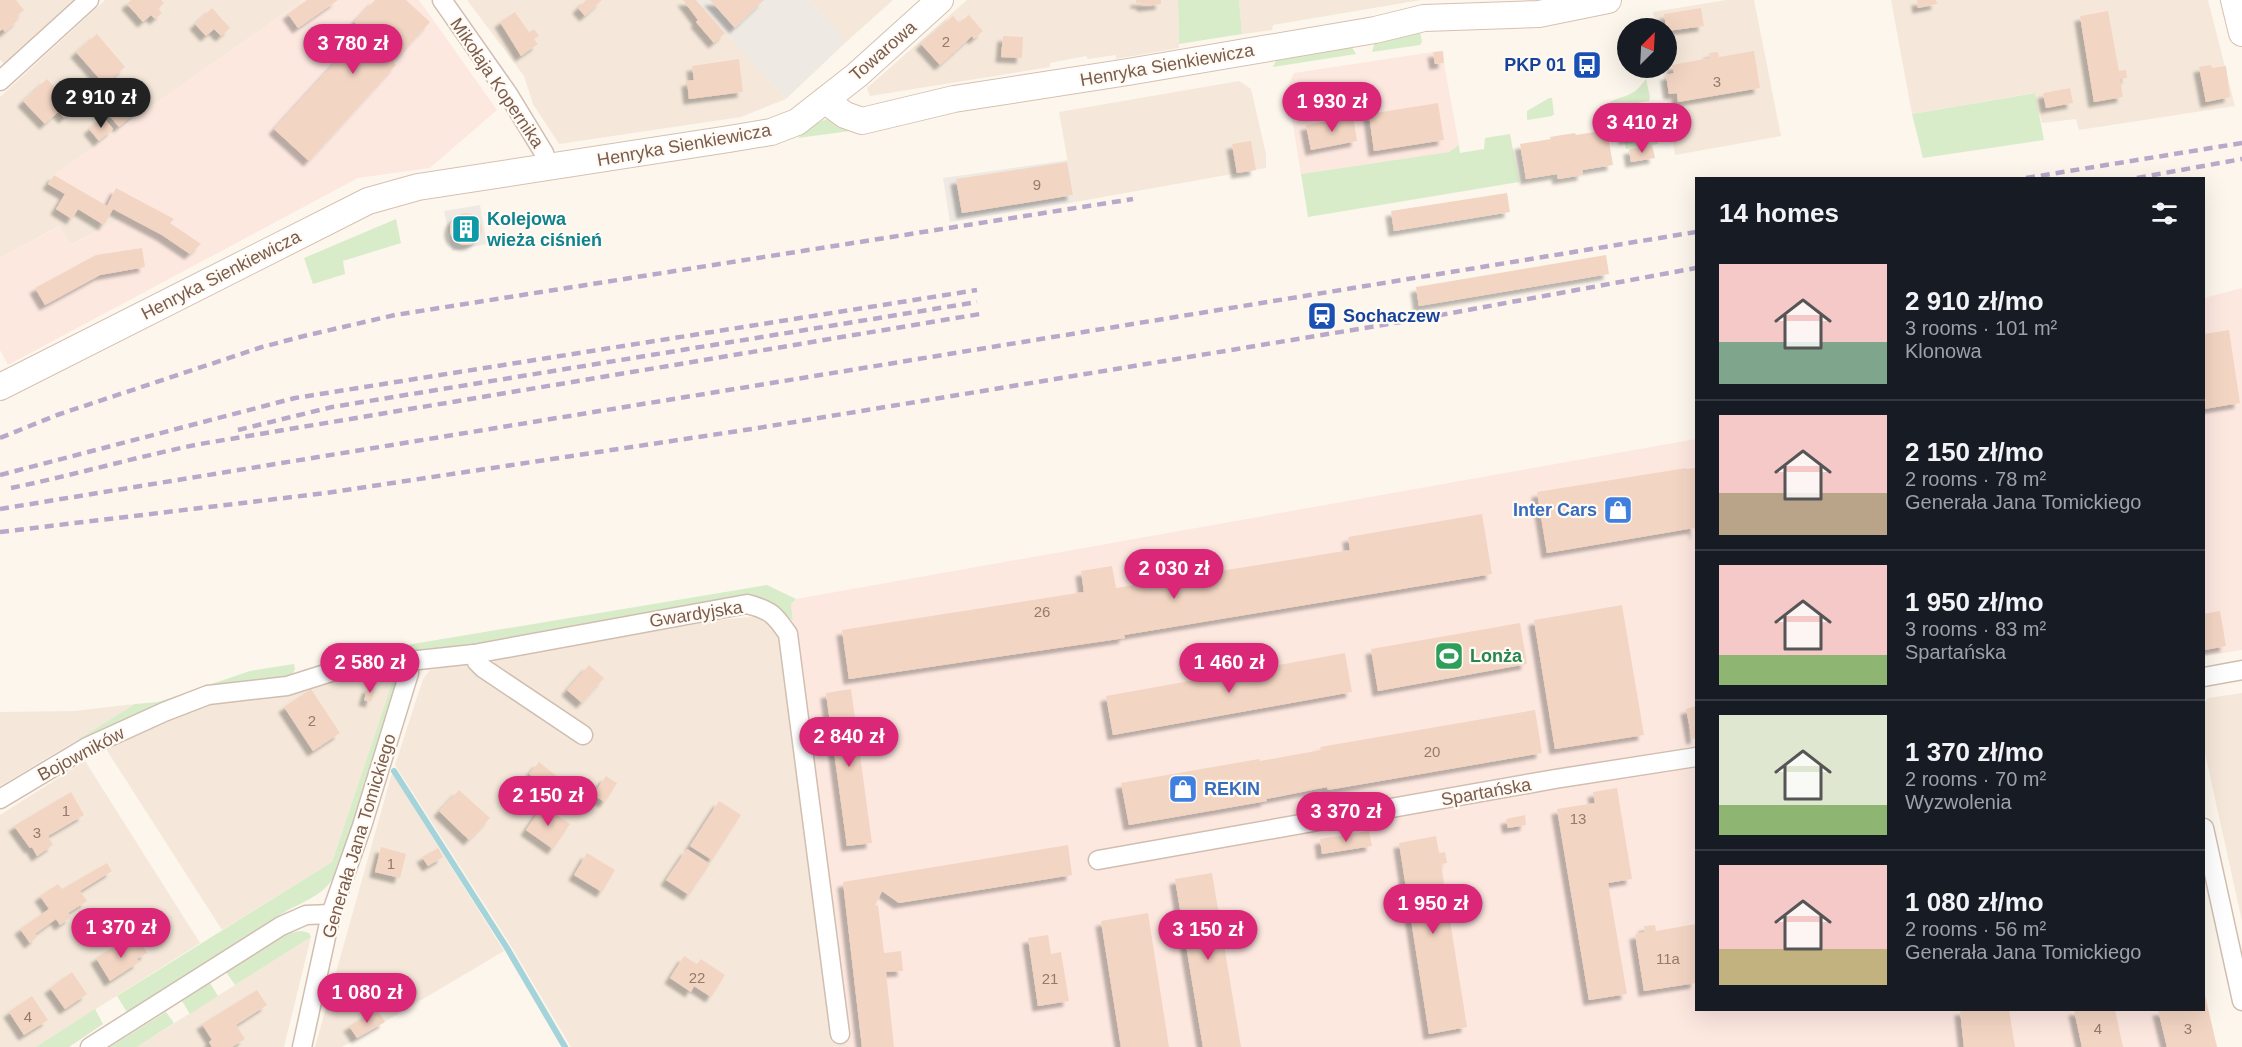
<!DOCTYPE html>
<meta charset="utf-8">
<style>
body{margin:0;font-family:Helvetica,sans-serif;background:#20242c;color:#f1f3f6;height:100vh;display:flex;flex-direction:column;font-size:22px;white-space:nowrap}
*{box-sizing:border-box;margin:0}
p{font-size:20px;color:#9ea1a6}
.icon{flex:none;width:33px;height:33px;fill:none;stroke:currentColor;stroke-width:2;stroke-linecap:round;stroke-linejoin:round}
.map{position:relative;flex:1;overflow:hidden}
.side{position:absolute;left:1695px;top:177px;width:510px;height:834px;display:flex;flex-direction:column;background:#171b24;border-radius:0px;box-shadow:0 6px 24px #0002}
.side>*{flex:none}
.needle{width:39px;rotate:24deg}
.tools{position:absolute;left:1617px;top:18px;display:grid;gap:12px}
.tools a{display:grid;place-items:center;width:60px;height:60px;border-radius:50%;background:#171b24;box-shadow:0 6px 24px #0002;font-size:30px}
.price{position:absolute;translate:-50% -51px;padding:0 14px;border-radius:21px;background:#db2777;color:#fff;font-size:20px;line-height:39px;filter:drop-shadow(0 2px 3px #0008)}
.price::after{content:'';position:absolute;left:50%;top:36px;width:18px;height:14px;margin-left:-9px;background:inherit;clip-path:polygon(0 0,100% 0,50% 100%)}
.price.on{background:#222;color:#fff}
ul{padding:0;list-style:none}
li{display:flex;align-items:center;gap:18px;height:150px;padding:0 24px}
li+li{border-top:2px solid #363941}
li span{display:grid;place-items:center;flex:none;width:168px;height:120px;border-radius:0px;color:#555}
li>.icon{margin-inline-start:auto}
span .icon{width:72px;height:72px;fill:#fffc;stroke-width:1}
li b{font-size:26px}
h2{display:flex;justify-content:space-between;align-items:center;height:72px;padding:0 24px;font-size:26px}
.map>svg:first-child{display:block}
</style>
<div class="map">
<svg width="2242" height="1047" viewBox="0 0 2242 1047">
<defs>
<filter id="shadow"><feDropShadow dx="-5.5" dy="5.5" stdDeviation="1.5" flood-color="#0004"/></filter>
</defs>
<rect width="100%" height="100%" fill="#fdf6ec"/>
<g fill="#f5e8da">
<polygon points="0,0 73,0 4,64 0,60"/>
<polygon points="105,0 303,0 54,175 126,216 70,245 59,226 0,258 0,97"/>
<polygon points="467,0 696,0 786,99 741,117 559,144 533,104 524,76"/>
<polygon points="809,0 893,0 846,42"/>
<polygon points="967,0 1178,0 1179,48 1116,59 1116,55 1088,59 1086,56 1050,63 1050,67 870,96 867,88"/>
<polygon points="1239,0 1421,0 1273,25 1272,30 1242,34"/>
<polygon points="1726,0 1754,0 1781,136 1675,155 1662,68 1666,68 1666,28 1656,28 1653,12"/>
<polygon points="1891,0 2208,0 2235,106 2079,130 2076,119 2042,123 2034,93 1912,114"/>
<polygon points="1239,81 1251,89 1266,154 1266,168 1075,202 1059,112"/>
<polygon points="758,616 775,624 782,634 847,1047 571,1047 508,941 395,765 423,679 430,670 464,664 585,745 592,735 494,665 494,658 718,620"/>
<polygon points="385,673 394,677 332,862 222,930 106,749 190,705"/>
<polygon points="2242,693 2242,921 2204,749 2204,703 2208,698"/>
<polygon points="135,704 77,740 0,786 0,712 74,711"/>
<polygon points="85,761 200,943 36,1047 0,1047 0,815"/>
<polygon points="392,773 504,951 342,1047 315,1047"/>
<polygon points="311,937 284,1047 137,1047 181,1019"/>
</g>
<g fill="#fde8e0">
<polygon points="303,0 419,0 497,110 430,168 358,178 8,365 0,350 0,258 60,226 71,245 125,216 54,175"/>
<polygon points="1433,52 1435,63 1444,63 1459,145 1449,152 1301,174 1287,88 1294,73"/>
<polygon points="2242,288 2242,650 2204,656 2204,298"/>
<polygon points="1696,439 1696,1010 2204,1010 2204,988 2217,1047 847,1047 791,604 796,599"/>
</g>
<g fill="#efe9e4">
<polygon points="696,0 809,0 846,42 786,99"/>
<polygon points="1068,160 1075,202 950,222 943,178"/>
<polygon points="480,205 487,244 452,251 444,211"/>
</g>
<g fill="#d8ecc9">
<polygon points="1178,0 1239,0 1242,34 1179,44"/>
<polygon points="1420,31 1422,42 1420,45 1372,52 1375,41"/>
<polygon points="1351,46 1356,54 1273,67 1278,56"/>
<path d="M1646,79L1650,97L1649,101L1605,108C1610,98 1622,99 1632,93C1638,90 1642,84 1646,79Z"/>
<polygon points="2035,93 2044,140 1923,158 1912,114"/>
<polygon points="1549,98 1552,98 1554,114 1552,116 1528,120 1527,119 1527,111"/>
<path d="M833,118L872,128L798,138C806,128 821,119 833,118Z"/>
<polygon points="1651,123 1655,127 1658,144 1626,149 1624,139 1641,137 1639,124"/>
<polygon points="1510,134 1519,182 1308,217 1301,174 1449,152 1459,145 1460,153 1484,149 1485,138"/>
<polygon points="396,219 401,243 343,261 345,274 313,284 304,258"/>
<path d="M767,585L796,599L791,604L793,621C771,602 766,596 736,598L565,630L440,649L332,661L329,658Z"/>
<polygon points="294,664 295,669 292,675 280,682 207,690 77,740 135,704 158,702 250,671"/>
<path d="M384,669L394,677L397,687L342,863C328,892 316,896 288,910L127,1012L117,996L332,862L394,677L384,673L327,682L332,676Z"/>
<path d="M302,931L309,933L311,937L235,985L226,972C249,957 274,933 302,931Z"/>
<polygon points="210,983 218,996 190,1014 182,1001"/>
<polygon points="95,1009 103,1024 69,1047 36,1047"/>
<polygon points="166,1012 174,1023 137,1047 110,1047"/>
</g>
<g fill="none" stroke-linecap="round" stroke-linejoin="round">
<polyline stroke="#a5d3da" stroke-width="6" points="394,771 507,948 565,1047"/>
</g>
<g fill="#f3d5c3" filter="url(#shadow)">
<polygon points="0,0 16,0 24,10 17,16 19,19 5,32 3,29 0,31"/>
<polygon points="131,0 161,0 164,3 158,9 162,13 155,19 151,15 143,22 127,4"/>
<polygon points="307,0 338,0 298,28 288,14"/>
<polygon points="375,0 406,0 430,22 393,62 396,65 309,161 274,129 362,33 364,35 366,33 354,22"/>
<polygon points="586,0 602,0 585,16 578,8"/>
<polygon points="683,0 696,0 725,33 714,43 696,22 698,20"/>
<polygon points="710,0 764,0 735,28"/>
<polygon points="1136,0 1161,0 1161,4 1143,6 1141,3 1136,3"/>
<polygon points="1917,0 1936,0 1937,4 1918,8"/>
<polygon points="212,8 230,28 221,36 214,29 206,36 195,24"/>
<polygon points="1701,8 1704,26 1667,31 1664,14"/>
<polygon points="2108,11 2119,71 2126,70 2127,78 2120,79 2123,97 2094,102 2080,16"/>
<polygon points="515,12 529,32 534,29 539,36 534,39 538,44 521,56 500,22"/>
<polygon points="969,15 983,31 974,39 972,36 940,65 921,44 953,16 959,23"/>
<polygon points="97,34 125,67 105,85 76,52"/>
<polygon points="1003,36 1023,37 1022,58 1001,57"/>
<polygon points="1443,51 1444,63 1435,64 1433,52"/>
<polygon points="1754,51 1760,88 1678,102 1677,93 1669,94 1666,75 1674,73 1672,65 1710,58 1709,53 1718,52 1719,57"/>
<polygon points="739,59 743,92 689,99 687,81 694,80 692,66"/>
<polygon points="2211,65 2212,68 2226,66 2230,97 2206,102 2199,67"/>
<polygon points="47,79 74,109 64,118 58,112 45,124 23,101"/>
<polygon points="2070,88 2073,103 2046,108 2043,93"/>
<polygon points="121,101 128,108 135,102 141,108 119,127 107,113"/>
<polygon points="1438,103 1444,140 1374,151 1369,114"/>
<polygon points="1353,116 1357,141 1311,150 1306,125"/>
<polygon points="103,117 113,129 99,141 89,129"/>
<polygon points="1639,124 1641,137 1624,139 1622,127"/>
<polygon points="1607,130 1613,165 1582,170 1583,175 1558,179 1557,174 1526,179 1520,144 1551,139 1550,137 1562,135 1575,133 1576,135"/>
<polygon points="1251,141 1256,170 1237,173 1232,144"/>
<polygon points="1652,145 1655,158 1631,162 1629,149"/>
<polygon points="1067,162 1073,195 962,213 956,179"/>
<polygon points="54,175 107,206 116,188 174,219 170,223 201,244 190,254 162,235 113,209 104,225 78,209 72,219 56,209 65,194 48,184"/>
<polygon points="1507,193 1510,212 1394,231 1391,211"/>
<circle cx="466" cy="229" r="16"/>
<polygon points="142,248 145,267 100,275 45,305 35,288 96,255"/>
<polygon points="1606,255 1609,274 1419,306 1416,287"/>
<polygon points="2229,330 2240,403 2204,409 2204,334"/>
<polygon points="1686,468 1686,469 1696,468 1696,535 1694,528 1547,553 1537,492"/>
<polygon points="1482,514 1492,574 1124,635 1125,638 849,679 842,630 1084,592 1081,571 1112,566 1116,588 1350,550 1348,537"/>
<polygon points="1622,605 1644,735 1555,749 1534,620"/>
<polygon points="2220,611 2226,646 2205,650 2204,614"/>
<polygon points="1520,623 1527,664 1378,691 1371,649"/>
<polygon points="1345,653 1352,692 1113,735 1106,696"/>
<polygon points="589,665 604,678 582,703 567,690"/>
<polygon points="368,687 375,689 371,702 364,700"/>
<polygon points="311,689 340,733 313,751 284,707"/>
<polygon points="851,689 872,843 847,846 826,693"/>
<polygon points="1696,706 1696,738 1692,739 1686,709"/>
<polygon points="1535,710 1542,753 1328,790 1327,787 1266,799 1267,801 1129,825 1121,783 1259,759 1260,761 1321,750 1320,747"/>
<polygon points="539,762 559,778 549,790 529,774"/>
<polygon points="606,776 617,783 605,802 593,795"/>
<polygon points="1617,788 1632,879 1608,883 1627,994 1589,1000 1557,809 1595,803 1593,792"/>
<polygon points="459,790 490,818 469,840 439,811"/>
<polygon points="71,792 84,815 48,836 53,845 37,856 32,847 30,848 14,826"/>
<polygon points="719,801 741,815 712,860 690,846"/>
<polygon points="543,805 570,824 553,849 526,830"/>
<polygon points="1525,815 1526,825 1508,828 1506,819"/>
<polygon points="1369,831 1372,846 1322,854 1320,839"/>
<polygon points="1436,836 1439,853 1445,852 1447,863 1441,864 1467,1027 1429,1034 1399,843"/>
<polygon points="1068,845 1072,875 899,903 882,891 875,906 878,905 884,953 901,951 903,971 886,972 894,1047 862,1047 843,882"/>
<polygon points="381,847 406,854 400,878 375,872"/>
<polygon points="438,848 443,857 428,866 422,857"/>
<polygon points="687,849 710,864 689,895 666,880"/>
<polygon points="587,853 615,870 602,892 574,875"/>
<polygon points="107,863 112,871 80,891 87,901 68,913 71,917 60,925 56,919 35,934 37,937 30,943 20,929 49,909 40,896 58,884 62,889"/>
<polygon points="1212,873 1241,1047 1203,1047 1175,879"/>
<polygon points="1148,913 1169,1047 1121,1047 1101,921"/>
<polygon points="1696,924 1696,983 1644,991 1635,934 1645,932 1644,926 1655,925 1656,931"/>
<polygon points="1048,935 1051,954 1061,952 1069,1001 1038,1006 1028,938"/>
<polygon points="125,940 130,947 140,941 147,953 137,959 139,962 110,981 96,958"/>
<polygon points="684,956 697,964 701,959 725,975 711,997 694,986 691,992 670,978"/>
<polygon points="72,972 87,994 65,1009 50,988"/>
<polygon points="344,977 359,981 353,1005 338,1001"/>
<polygon points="257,990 267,1005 236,1025 245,1039 232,1047 212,1047 209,1042 212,1040 202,1024"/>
<polygon points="2204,992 2217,1047 2167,1047 2158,1010 2204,1010"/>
<polygon points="32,996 48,1020 24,1035 9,1012"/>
<polygon points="377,1009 385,1022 357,1038 349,1026"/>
<polygon points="1960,1010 2009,1010 2015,1047 1964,1047"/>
<polygon points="2074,1010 2115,1010 2123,1047 2082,1047"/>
</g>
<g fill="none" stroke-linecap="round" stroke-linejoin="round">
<g stroke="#d1beb0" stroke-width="21">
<g id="street">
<polyline points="442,0 508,94 544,153 549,167"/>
<polyline points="0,81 89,0"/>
<polyline points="474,654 477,662 483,668 583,735"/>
<polyline points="2204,677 2242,670"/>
<path d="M0,799L87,747L164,712L208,695L287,686L344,668L474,654L747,604C771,610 775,615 788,634L840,1034"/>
<polyline points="2204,828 2242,1001"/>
<polyline points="1098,860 1555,779 1696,757"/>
<polyline points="90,1047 281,926 306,915 331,914"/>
<polyline points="302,1047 331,914 362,826 409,673 408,661"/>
</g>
</g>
<g stroke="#d6c0b0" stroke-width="28">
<g id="secondary">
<polyline points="2234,0 2242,33"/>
<polyline points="826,101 845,115 862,121 954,99 1128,72 1375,30 1424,18 1539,14 1608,0"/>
<polyline points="0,387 368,201 418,187 729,139 771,132 797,122 857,75 940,0"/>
</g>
</g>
<use href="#street" stroke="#fff" stroke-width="18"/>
<use href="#secondary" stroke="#fff" stroke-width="26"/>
<g stroke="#b9a8c9" stroke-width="4.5" stroke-dasharray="9 6" stroke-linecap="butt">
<polyline points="2026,178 2242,143"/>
<polyline points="2137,178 2242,159"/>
<polyline points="238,430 332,407 977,302"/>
<polyline points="0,438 57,415 262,347 304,336 395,315 1133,199"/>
<polyline points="0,475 295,398 977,290"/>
<path d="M11,488C74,475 136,457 200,444L980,314"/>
<polyline points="0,509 1696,232"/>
<polyline points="0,532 326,493 758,428 1419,319 1696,268"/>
</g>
</g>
<defs>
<g id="bus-square" transform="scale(1.5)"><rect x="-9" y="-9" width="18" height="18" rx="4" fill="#1a4fb4" stroke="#fffaf3"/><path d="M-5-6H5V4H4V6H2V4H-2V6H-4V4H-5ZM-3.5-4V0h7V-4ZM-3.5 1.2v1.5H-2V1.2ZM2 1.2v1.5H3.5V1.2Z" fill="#fff"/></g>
<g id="building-square" transform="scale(1.5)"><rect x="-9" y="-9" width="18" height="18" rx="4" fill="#0f9aa8" stroke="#fffaf3"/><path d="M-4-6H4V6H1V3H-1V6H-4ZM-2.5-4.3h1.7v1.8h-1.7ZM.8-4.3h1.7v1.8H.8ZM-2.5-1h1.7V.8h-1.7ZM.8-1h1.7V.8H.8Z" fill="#fff"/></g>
<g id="station-square" transform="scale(1.5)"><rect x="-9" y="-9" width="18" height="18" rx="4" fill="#1a4fb4" stroke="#fffaf3"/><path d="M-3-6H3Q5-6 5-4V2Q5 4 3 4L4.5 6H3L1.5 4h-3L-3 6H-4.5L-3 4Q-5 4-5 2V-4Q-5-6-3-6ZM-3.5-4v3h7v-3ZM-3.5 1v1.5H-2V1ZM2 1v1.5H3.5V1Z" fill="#fff"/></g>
<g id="shop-square" transform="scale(1.5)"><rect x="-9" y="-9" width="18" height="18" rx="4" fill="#3f7fe0" stroke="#fffaf3"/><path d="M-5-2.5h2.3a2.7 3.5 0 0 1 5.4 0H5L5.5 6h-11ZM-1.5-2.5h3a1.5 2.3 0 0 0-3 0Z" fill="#fff"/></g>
<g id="stadium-square" transform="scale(1.5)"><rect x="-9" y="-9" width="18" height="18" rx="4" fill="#2e9e5b" stroke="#fffaf3"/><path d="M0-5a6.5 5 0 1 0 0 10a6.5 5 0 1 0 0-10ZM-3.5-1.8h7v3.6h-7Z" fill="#fff"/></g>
</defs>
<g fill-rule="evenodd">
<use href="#bus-square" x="1587" y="65"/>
<use href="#building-square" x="466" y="229"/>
<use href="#station-square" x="1322" y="316"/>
<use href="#shop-square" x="1618" y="510"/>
<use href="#stadium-square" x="1449" y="656"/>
<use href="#shop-square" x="1183" y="789"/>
</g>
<g text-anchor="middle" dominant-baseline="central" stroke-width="4.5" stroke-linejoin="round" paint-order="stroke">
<g font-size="15" fill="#987a6a">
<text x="946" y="41">2</text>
<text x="1717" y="81">3</text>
<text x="1037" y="184">9</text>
<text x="1042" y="611">26</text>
<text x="312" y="720">2</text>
<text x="1432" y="751">20</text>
<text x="66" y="810">1</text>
<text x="1578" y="818">13</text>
<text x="37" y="832">3</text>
<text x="391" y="863">1</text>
<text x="1668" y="958">11a</text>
<text x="697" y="977">22</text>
<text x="1050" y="978">21</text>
<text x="28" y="1016">4</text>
<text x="2098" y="1028">4</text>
<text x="2188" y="1028">3</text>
</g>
<g font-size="18" fill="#7a5c4d" stroke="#fffaf3">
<text transform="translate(883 51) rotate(-41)">Towarowa</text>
<text transform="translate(1167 65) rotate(-10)">Henryka Sienkiewicza</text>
<text transform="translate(497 83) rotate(56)">Mikołaja Kopernika</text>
<text transform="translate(684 145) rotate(-10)">Henryka Sienkiewicza</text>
<text transform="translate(221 275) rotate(-27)">Henryka Sienkiewicza</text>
<text transform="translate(696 614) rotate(-9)">Gwardyjska</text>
<text transform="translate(81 754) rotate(-28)">Bojowników</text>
<text transform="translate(1486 792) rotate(-10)">Spartańska</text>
<text transform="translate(359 836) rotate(-73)">Generała Jana Tomickiego</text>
</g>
<g font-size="18" font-weight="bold" fill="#164399" stroke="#fffaf3" text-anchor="end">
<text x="1566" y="65">PKP 01</text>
<text x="1343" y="316" text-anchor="start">Sochaczew</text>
</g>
<g font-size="18" font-weight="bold" fill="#0d838f" stroke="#fffaf3" text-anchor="start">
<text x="487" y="219">Kolejowa<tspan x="487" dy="21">wieża ciśnień</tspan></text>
</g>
<g font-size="18" font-weight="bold" fill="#366cbe" stroke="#fffaf3" text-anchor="end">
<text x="1597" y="510">Inter Cars</text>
<text x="1204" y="789" text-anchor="start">REKIN</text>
</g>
<g font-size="18" font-weight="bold" fill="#27864d" stroke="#fffaf3" text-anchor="start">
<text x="1470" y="656">Lonża</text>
</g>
</g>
</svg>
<div class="tools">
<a><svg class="needle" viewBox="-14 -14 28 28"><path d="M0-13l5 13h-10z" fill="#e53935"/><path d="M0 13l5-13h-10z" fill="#9ea1a6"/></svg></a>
</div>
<b class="price" style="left:353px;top:75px">3 780 zł</b>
<b class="price on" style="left:101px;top:129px">2 910 zł</b>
<b class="price" style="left:1332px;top:133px">1 930 zł</b>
<b class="price" style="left:1642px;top:154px">3 410 zł</b>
<b class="price" style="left:1174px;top:600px">2 030 zł</b>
<b class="price" style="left:370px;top:694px">2 580 zł</b>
<b class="price" style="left:1229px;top:694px">1 460 zł</b>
<b class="price" style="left:849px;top:768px">2 840 zł</b>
<b class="price" style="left:548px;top:827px">2 150 zł</b>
<b class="price" style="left:1346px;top:843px">3 370 zł</b>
<b class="price" style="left:1433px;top:935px">1 950 zł</b>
<b class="price" style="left:121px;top:959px">1 370 zł</b>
<b class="price" style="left:1208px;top:961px">3 150 zł</b>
<b class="price" style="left:367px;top:1024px">1 080 zł</b>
<section class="side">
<h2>14 homes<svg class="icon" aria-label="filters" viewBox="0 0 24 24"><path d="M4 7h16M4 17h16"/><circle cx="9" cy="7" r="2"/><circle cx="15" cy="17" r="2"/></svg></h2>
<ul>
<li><span style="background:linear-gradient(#f6c9c9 65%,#7fa58c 0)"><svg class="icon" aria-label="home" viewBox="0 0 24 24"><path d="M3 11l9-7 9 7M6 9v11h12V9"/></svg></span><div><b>2 910 zł/mo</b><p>3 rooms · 101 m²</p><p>Klonowa</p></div></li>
<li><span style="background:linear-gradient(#f6c9c9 65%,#b9a48a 0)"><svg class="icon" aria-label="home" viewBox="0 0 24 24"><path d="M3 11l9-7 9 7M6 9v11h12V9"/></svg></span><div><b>2 150 zł/mo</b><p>2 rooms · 78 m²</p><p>Generała Jana Tomickiego</p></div></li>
<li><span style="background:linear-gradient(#f6c9c9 75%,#8fb573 0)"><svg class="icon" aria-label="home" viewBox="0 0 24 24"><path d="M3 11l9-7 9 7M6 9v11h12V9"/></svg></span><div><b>1 950 zł/mo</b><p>3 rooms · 83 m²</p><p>Spartańska</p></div></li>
<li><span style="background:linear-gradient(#dfe7d0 75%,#8fb573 0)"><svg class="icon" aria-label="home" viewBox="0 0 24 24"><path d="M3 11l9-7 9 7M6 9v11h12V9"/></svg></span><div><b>1 370 zł/mo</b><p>2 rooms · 70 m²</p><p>Wyzwolenia</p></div></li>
<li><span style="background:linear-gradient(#f6c9c9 70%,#c2b280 0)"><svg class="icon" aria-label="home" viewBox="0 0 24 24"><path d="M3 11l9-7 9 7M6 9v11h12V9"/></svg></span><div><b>1 080 zł/mo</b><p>2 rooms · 56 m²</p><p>Generała Jana Tomickiego</p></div></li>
</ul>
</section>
</div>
